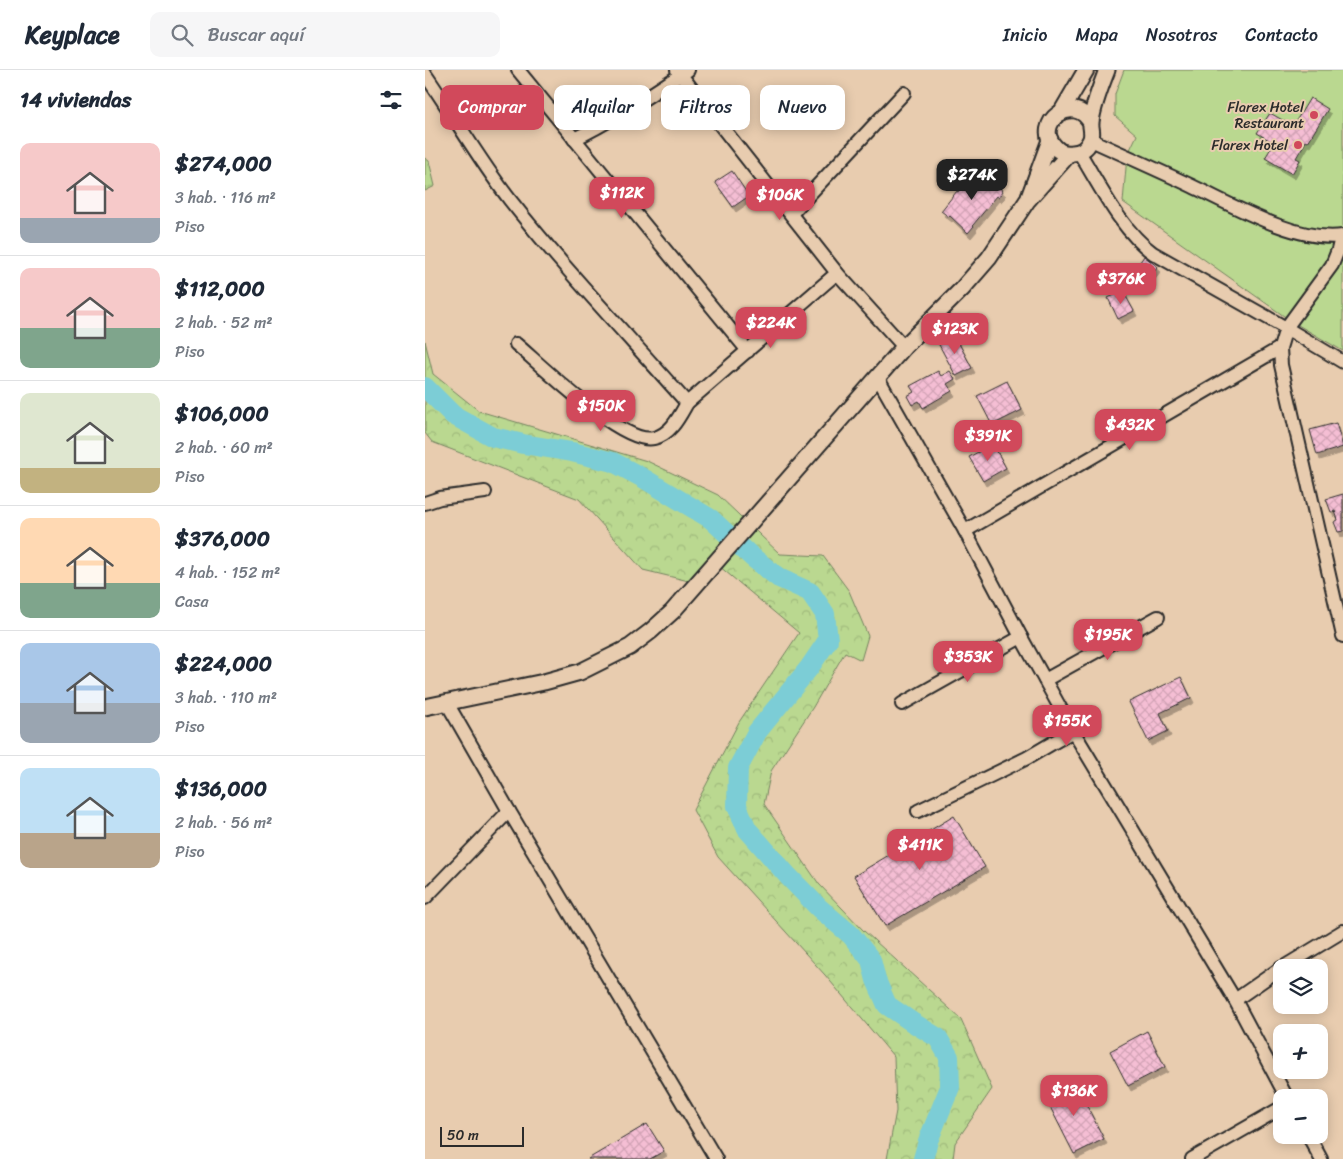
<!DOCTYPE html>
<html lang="es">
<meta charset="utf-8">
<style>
body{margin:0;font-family:Sriracha,sans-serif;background:#f6f6f7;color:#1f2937;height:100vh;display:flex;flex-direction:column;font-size:19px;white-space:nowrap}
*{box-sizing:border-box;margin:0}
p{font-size:16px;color:#747a83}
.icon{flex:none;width:28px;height:28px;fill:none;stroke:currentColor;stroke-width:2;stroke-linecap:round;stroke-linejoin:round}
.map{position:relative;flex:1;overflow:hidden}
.sheet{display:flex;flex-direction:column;background:#fff;width:425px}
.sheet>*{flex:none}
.hud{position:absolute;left:15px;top:15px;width:475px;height:45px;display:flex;gap:10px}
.buttons{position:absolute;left:848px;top:889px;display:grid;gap:10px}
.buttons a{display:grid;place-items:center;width:55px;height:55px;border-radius:10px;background:#fff;box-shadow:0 2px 12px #0003;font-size:25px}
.scale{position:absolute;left:15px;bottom:12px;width:84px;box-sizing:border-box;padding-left:5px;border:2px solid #2b2b2b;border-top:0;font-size:14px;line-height:18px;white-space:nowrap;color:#2b2b2b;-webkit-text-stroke:4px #e8ccaf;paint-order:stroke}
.price{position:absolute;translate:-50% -42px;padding:0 11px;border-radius:10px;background:#d1495b;color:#fff;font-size:16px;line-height:32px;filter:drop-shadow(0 1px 2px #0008)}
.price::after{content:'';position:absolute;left:50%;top:30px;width:15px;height:11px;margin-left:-8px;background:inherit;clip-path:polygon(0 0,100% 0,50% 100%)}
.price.active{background:#222;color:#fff}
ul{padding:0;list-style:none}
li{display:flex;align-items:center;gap:15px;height:125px;padding:0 20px}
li+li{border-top:1px solid #e0e1e3}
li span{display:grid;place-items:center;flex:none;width:140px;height:100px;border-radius:10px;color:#555}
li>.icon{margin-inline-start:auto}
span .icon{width:60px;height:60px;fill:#fffc;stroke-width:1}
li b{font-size:21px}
h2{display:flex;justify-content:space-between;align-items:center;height:60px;padding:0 20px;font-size:21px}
.tag{padding:0 18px;border-radius:10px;background:#fff;box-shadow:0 2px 12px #0003;font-size:18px;line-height:45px}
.tag.active{background:#d1495b;color:#fff}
header{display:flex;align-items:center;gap:30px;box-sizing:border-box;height:70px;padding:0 25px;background:#fff;border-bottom:1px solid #e0e1e3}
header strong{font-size:24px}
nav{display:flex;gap:28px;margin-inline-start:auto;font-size:18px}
.search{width:350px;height:45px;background:#f6f6f7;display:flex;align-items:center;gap:12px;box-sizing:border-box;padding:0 18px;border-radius:10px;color:#747a83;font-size:19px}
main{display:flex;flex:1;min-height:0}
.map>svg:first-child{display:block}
</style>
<header>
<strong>Keyplace</strong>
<div class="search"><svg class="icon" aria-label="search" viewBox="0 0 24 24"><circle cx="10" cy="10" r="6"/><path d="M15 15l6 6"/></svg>Buscar aquí</div>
<nav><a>Inicio</a><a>Mapa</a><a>Nosotros</a><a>Contacto</a></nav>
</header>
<main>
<section class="sheet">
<h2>14 viviendas<svg class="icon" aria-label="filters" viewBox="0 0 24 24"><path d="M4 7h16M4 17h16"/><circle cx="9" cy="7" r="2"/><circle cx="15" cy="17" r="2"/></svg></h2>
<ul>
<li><span style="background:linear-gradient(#f6c9c9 75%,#9aa5b1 0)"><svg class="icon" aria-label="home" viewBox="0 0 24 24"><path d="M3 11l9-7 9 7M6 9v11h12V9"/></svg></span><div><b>$274,000</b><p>3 hab. · 116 m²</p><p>Piso</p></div></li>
<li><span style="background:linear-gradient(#f6c9c9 60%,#7fa58c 0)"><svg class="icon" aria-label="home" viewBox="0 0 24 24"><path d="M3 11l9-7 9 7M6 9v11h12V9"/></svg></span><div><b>$112,000</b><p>2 hab. · 52 m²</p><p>Piso</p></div></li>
<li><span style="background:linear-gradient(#dfe7d0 75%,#c2b280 0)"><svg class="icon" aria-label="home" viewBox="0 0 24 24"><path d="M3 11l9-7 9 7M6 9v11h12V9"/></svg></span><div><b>$106,000</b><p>2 hab. · 60 m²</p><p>Piso</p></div></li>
<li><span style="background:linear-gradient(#ffd9b3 65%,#7fa58c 0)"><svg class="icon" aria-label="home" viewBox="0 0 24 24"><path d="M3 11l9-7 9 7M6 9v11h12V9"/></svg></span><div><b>$376,000</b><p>4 hab. · 152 m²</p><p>Casa</p></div></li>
<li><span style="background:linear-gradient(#a9c7e8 60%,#9aa5b1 0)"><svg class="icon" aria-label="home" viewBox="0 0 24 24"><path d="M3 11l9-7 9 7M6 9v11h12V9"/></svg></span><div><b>$224,000</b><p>3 hab. · 110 m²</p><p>Piso</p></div></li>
<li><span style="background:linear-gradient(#bfe0f5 65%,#b9a48a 0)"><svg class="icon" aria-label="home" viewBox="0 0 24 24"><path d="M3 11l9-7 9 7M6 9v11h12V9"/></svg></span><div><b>$136,000</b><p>2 hab. · 56 m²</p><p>Piso</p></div></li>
</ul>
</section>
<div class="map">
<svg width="918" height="1089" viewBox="0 0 918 1089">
<defs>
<pattern id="forest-crowns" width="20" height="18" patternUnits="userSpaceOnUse" patternTransform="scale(1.25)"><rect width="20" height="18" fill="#bad890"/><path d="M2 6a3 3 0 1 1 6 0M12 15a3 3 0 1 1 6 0" fill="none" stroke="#a0ba7c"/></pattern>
<pattern id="building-cross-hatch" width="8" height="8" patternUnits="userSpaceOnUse" patternTransform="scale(1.25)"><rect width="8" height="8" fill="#f5bed4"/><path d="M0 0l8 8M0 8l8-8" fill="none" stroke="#d2a3b6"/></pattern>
<filter id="shadow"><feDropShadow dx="3" dy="5" stdDeviation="0" flood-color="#0004"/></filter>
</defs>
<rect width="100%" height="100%" fill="#e8ccaf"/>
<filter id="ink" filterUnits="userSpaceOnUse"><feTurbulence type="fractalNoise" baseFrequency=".02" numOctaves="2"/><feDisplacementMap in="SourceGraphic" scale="10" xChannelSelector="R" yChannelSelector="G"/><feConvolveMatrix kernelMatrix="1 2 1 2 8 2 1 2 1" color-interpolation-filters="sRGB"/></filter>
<g filter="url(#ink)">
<polygon fill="#bad890" stroke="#72825e" points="699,0 918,0 918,281 866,251 698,132 702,86 712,65 690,46 690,24"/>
<g fill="url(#forest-crowns)" stroke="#72825e">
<polygon points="0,88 4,91 10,116 0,121"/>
<polygon points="0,271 8,304 54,341 222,391 293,425 355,484 398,486 424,521 443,566 436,590 420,582 388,637 346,701 339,734 394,814 439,861 536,949 567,1019 530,1073 528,1089 462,1089 471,1041 469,987 400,905 293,787 268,740 314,652 374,563 288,491 272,513 218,500 154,429 7,372 0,363"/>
</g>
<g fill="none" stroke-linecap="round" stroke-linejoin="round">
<polyline stroke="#7ccdd6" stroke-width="20" points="0,317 28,345 68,367 98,374 147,382 188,392 218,408 286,449 327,487 354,508 385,522 400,544 403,570 384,598 332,662 313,698 312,736 322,759 363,806 394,838 426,865 446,890 451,910 462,935 487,952 513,968 524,987 525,1017 503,1071 498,1089"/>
</g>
<g fill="url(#building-cross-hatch)" stroke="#2b2b2b" filter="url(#shadow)">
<polygon points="885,28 903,39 883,72 881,71 871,88 875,90 867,104 840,88 849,73 832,63 845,43 868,56"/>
<polygon points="552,99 578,121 574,127 572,126 548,155 549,156 543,163 525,146 524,147 516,141 532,121 533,122"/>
<polygon points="307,101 324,126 308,137 290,112"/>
<polygon points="719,186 733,197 724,208 711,198"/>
<polygon points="698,221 709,241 693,249 683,228"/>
<polygon points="529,264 547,298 531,306 513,273"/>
<polygon points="513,301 516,306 525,301 530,309 522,314 527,321 498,338 494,331 487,335 482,326 489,322 485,316"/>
<polygon points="582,311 597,340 567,355 552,326"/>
<polygon points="911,353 918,377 892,385 885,360"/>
<polygon points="568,374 581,398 558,411 544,387"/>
<polygon points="918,424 918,461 913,462 909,452 913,450 910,441 906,442 901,429"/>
<polygon points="756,607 766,628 735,643 743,661 723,671 704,632"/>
<polygon points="529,746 560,797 460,856 429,806"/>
<polygon points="722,961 740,997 703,1016 685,981"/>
<polygon points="649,1011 679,1069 649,1084 619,1025"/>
<polygon points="222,1054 239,1081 225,1089 163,1089"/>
</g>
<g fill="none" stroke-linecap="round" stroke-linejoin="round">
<g stroke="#2b2b2b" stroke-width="16">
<g id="minor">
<polyline points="93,0 323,281"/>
<polyline points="252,0 412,203 479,277"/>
<path d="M0,4C29,46 54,90 85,130C141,201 203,266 262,333"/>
<path d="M149,69C189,50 226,24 263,0"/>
<path d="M666,70C699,85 733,100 767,116C807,135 873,173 918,166"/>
<path d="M654,82C675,116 696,160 728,183L861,258L918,292"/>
<polyline points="366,144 479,23"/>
<polyline points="916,167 913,180 907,195 861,258 855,278 856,295 918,566"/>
<path d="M91,274C115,294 198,376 229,368C246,364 254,347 262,333L412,203"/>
<polyline points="453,308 540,461 596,567 648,661 810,930 862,1028"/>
<polyline points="0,433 15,428 60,422"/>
<polyline points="540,461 855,278"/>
<polyline points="620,610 733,547"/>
<polyline points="22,633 84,741 291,1089"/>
<polyline points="477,634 596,567"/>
<polyline points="493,741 602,688 648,661"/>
<polyline points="0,828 84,741"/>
<polyline points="857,898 918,861"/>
<polyline points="810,930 856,898"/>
<polyline points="883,1065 896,1089"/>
<polyline points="767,1089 856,1038"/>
</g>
</g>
<g stroke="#2b2b2b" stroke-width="19">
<g id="major">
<polyline points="637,41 661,0"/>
<path d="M666,53C649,21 607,54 630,77C634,82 641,84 647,83C655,83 662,78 665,71C669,64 665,58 666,52C668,35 676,16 682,0"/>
<polyline points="604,127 625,70"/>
<polyline points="0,637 119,612 155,602 205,577 226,561 247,542 479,277 537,219 564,188 602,131 644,84"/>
</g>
</g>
<use href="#minor" stroke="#e8ccaf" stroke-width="12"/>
<use href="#major" stroke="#e8ccaf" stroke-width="15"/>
</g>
</g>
<g fill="#d1495b" stroke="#e8ccaf" stroke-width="2">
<circle cx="889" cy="45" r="5"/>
<circle cx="873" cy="75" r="5"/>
</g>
<g text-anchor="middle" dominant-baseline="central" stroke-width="4" stroke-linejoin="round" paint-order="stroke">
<g font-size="14" fill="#2b2b2b" stroke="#e8ccaf" text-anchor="end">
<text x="879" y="37">Flarex Hotel<tspan x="879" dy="16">Restaurant</tspan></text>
<text x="863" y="75">Flarex Hotel</text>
</g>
</g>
</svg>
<div class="buttons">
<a><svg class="icon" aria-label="layers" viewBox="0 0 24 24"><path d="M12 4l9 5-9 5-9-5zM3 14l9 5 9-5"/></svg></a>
<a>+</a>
<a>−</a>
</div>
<div class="scale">50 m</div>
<b class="price active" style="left:547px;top:131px">$274K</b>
<b class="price" style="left:197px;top:149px">$112K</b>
<b class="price" style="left:355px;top:151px">$106K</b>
<b class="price" style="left:696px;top:235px">$376K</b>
<b class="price" style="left:346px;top:279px">$224K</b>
<b class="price" style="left:530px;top:285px">$123K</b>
<b class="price" style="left:176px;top:362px">$150K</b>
<b class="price" style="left:705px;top:381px">$432K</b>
<b class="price" style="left:563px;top:392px">$391K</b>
<b class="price" style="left:683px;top:591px">$195K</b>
<b class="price" style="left:543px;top:613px">$353K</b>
<b class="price" style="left:642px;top:677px">$155K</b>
<b class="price" style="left:495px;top:801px">$411K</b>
<b class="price" style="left:649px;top:1047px">$136K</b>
<div class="hud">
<a class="tag active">Comprar</a>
<a class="tag">Alquilar</a>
<a class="tag">Filtros</a>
<a class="tag">Nuevo</a>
</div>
</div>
</main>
